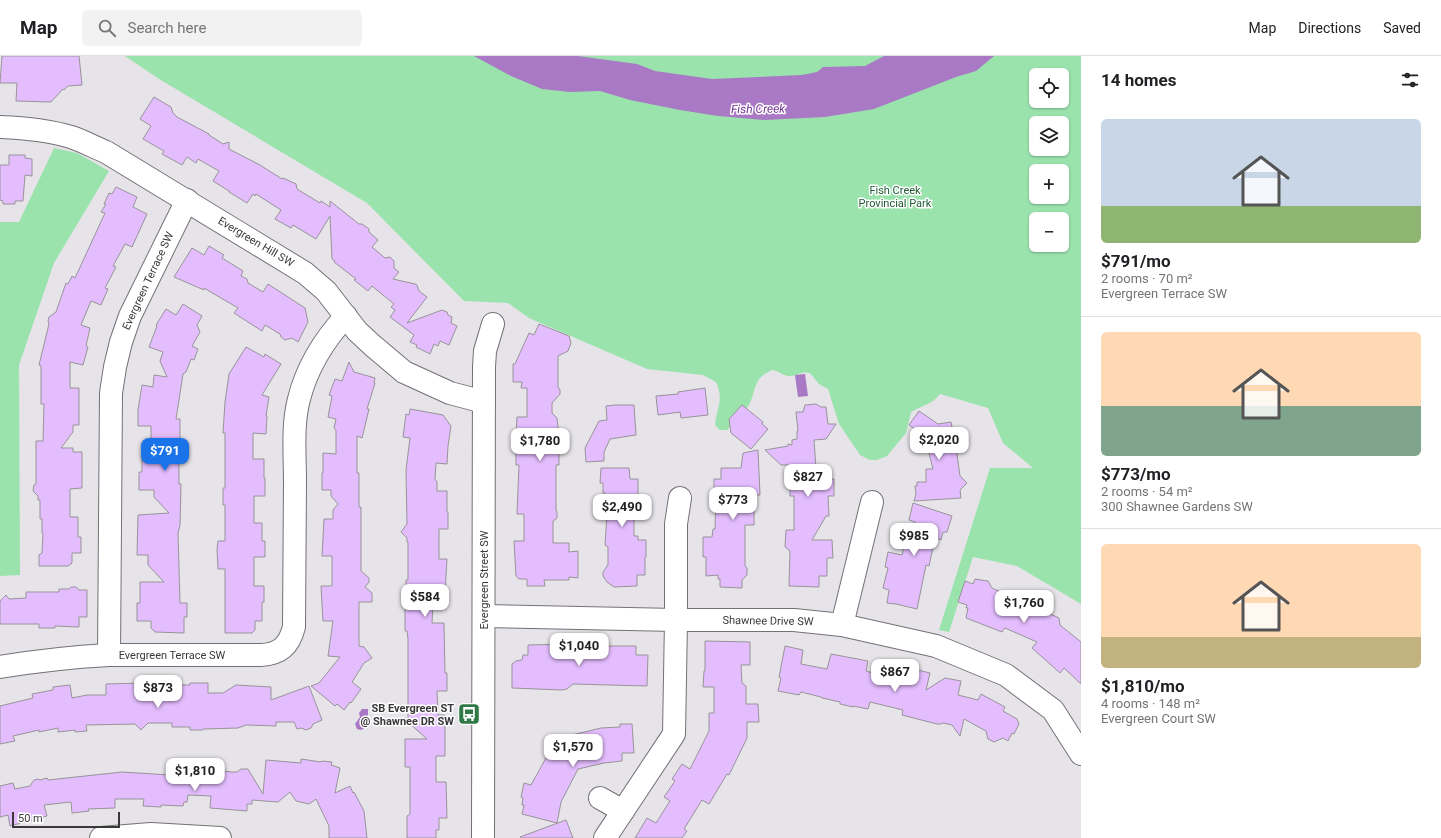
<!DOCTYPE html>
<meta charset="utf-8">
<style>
body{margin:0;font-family:Roboto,sans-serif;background:#f2f2f2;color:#202124;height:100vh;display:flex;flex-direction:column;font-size:15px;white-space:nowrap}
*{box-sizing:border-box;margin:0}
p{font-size:13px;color:#757577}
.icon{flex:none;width:22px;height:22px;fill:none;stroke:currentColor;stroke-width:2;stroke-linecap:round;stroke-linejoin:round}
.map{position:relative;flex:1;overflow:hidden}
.details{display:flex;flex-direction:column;background:#fff;width:360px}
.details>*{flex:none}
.buttons{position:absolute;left:1029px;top:12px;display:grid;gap:8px}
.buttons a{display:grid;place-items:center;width:40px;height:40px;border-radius:6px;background:#fff;box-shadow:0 1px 3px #0004;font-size:20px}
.scale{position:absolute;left:12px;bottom:10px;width:108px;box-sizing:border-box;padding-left:4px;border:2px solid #39373a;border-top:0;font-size:11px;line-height:14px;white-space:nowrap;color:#39373a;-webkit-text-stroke:3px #fff;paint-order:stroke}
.price{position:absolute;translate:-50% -34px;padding:0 9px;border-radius:8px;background:#fff;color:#222;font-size:13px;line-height:26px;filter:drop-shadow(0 1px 2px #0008)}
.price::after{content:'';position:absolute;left:50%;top:24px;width:12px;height:9px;margin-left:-6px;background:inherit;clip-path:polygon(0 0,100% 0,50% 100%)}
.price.current{background:#1a73e8;color:#fff}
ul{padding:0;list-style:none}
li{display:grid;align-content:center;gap:8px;height:212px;padding:0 20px}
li+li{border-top:1px solid #e0e0e0}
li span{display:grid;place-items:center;height:124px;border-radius:6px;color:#555}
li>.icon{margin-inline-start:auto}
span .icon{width:72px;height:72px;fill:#fffc;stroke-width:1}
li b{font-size:17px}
h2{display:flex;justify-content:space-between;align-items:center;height:48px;padding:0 20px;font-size:17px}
header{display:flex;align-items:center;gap:24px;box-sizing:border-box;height:56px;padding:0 20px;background:#fff;border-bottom:1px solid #e0e0e0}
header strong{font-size:19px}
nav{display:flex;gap:22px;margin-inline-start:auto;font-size:14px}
.search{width:280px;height:36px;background:#f2f2f2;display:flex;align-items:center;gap:10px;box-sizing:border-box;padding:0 14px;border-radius:6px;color:#757577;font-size:15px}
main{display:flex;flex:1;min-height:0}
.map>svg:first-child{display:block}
</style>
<header>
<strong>Map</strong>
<div class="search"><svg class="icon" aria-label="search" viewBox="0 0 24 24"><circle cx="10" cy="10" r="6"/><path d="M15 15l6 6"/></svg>Search here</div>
<nav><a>Map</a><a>Directions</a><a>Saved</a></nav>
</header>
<main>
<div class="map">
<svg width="1081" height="782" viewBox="0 0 1081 782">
<rect width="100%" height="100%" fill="#e6e3e9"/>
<g fill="#9be3ad" fill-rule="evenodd">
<path d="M125,0H1081V548L1017,510L973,501L949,576L939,574L990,412H1033L1003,387L988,352L940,338C933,348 921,350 911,356L906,377L887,400L877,404H870L860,399L839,368L828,333L819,328L810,317C801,315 799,319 791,320C785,321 779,315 772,314C769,316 764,318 761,321C754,328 754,339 750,347C746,354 732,369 727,374H720L715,369C717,351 724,344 716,326L703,319L647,313L529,262L508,247L464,245L367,147L159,23ZM1036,19H1062V45H1036ZM1036,67H1062V93H1036ZM1036,115H1062V141H1036ZM1036,163H1062V189H1036Z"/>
<polygon points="54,92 77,97 109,115 54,207 19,309 20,519 0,520 0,166 19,166"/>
</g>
<g fill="#a979c6">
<polygon points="474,0 578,0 637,8 655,15 712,23 802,19 817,16 823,11 865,10 884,0 994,0 976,15 956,21 874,53 825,61 765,64 718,60 680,54 630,44 600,35 570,36 542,33 511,20"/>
<polygon points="805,318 808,340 798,341 795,319"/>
<polygon points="362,653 368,653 368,658 367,671 361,674 357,673 355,668 360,661 359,657"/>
</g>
<g fill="#e4bdfe" stroke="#979499">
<polygon points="2,0 79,0 82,29 68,30 64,34 63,33 51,46 16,45 17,27 0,27"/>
<polygon points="154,41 171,51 173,57 177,61 209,78 209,79 223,88 229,86 229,93 260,109 282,123 283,122 296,128 297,133 320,147 321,145 330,151 330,145 359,168 362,168 369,173 369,176 378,184 372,191 385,202 390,201 394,205 394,212 399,216 393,223 415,228 417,229 419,235 427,241 407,267 442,254 447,256 448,259 452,261 451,267 457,270 449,289 440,285 438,290 434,288 430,298 416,291 417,289 410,286 414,279 390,261 395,254 391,251 394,248 372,230 368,235 354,224 356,223 334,206 335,205 332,203 330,160 316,183 293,169 291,172 275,163 281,154 256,138 255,140 253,138 247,147 229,136 229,135 213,125 219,115 198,103 196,107 187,101 182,109 162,98 164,95 143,83 151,70 140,63"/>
<polygon points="9,99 25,99 25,102 32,103 32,120 25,119 23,145 15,145 15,148 3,148 3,145 0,144 0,109 9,109"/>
<polygon points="116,131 137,141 133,151 147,158 132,191 125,188 113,210 116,211 105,232 108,233 101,249 91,245 81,269 90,272 86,290 88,291 83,309 70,306 70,332 79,332 79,369 73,369 73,376 61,392 73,392 73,396 82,396 82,432 70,433 70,461 78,461 78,481 81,481 81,497 72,497 72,507 68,510 39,510 39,499 42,497 43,477 42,477 42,463 40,463 40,444 38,444 38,440 33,435 34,429 36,428 36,385 43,385 44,348 41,348 41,310 39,309 49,268 48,265 49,261 56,256 66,227 68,228 72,220 75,222 105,157 101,156 106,148 104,148 109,137 112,138"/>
<polygon points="209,190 224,199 222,202 243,215 241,220 247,223 248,227 263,236 268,228 305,252 308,266 298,286 292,282 285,284 281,281 280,278 265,269 262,275 234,257 238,252 204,232 204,234 174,221 192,192 204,199"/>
<polygon points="183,248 202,260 197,269 200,276 192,290 198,293 194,304 191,303 186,316 183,318 176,363 180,363 180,394 184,398 179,402 179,428 181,428 180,469 178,477 180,547 187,547 187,561 184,561 184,577 155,576 151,572 151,565 137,565 137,547 140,547 140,526 164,526 148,509 148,499 137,499 138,459 169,457 154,441 154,434 139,434 139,416 142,416 142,392 151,392 151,370 138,370 138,354 142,329 153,331 154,319 167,321 160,305 163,296 149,291 157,270 156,269 166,253 176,259"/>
<polygon points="539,268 569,280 571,287 568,295 558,300 558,331 560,334 560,338 552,347 552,357 557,362 559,380 559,409 556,409 556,454 557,456 557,462 553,465 553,487 569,487 569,496 578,495 578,522 569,521 569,524 544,524 545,530 527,530 527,523 519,523 516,520 514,485 524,485 524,458 517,458 519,409 516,409 516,380 517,361 527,361 527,332 521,332 522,326 513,326 513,308 515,308 529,277 534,279"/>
<polygon points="246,291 264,301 265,298 281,308 262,339 269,341 266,360 267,360 266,378 253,377 253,403 264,403 264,422 265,422 265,440 254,440 254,467 262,467 262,485 265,485 265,501 254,501 254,530 264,530 264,546 262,546 262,565 255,565 255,574 252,577 225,577 225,513 218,513 217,494 218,485 225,485 225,449 223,449 223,432 225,432 225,377 223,377 225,346 229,318"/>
<polygon points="349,306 354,316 375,322 374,327 375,327 367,353 369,353 362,382 357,380 357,417 359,417 359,451 361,451 361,515 369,522 369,526 365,531 372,537 372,546 359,546 359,590 364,591 372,602 364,607 352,626 361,633 351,647 350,646 344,654 337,648 335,650 311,630 319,627 340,601 328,600 333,565 323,565 321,530 332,530 332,500 322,500 324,463 333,463 333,454 338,448 331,440 331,434 322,434 322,417 323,417 323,397 336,398 336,374 334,372 336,363 328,361 332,340 329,339 335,323 342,325"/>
<polygon points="705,332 708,359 681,362 680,356 658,359 656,340 678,338 678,336"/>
<polygon points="816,348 821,351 826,351 828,368 836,368 826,383 814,384 816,412 828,412 828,423 834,423 834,440 828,440 829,460 826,460 812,484 832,484 833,502 827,502 827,520 819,520 819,531 789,530 790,495 785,491 786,474 794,474 794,440 790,440 790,409 781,409 765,394 788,390 788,388 792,389 792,384 797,383 797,375 798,375 796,356 803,356 805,349"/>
<polygon points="615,349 634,349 636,379 610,383 604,396 604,405 586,406 585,392 599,365 607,364 606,350"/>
<polygon points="742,349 763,366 762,368 768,373 751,393 731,377 729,363"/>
<polygon points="410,353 443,359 451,370 448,390 447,408 436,407 435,423 437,426 437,435 447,435 447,456 448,456 448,473 439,473 439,503 447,503 445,538 433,538 433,548 432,567 444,567 445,617 447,617 447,635 437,635 438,659 445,659 445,700 436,700 436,726 446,726 447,762 439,762 439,774 436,774 436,782 407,782 407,760 410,758 410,711 405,711 405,683 427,683 408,666 408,583 407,575 405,575 405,554 406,554 406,524 408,524 408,486 407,486 407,482 401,476 407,468 406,414 410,382 403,381 406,358 409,359"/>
<polygon points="919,355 938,368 951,366 953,376 962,383 956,391 960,420 967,427 960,434 961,442 914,445 916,438 915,430 917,430 917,426 926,426 926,413 933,413 925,381 909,369"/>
<polygon points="758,394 760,439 754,439 754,469 745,469 745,510 747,512 747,519 742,524 742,532 720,531 720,523 718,523 718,519 706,520 706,501 703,501 703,481 712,481 713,473 715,473 716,439 714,439 714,423 721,423 721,412 741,412 743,397"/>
<polygon points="601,412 629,412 630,423 638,423 638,442 643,442 643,457 634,457 634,480 638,480 638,484 646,484 646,501 645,501 645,519 637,519 637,530 614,531 607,526 603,520 603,516 608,509 608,491 605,489 607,458 605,458 605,437 603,437 603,427 600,427"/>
<polygon points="913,447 952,460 947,476 943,476 941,484 935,482 929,510 926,509 917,553 896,548 887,547 889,534 883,532 888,512 885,511 888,496 902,499 905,486 910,487 915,466 909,464"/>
<polygon points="975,523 988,525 992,532 1012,541 1018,538 1023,540 1026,547 1059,562 1060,569 1081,586 1081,628 1064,612 1060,617 1032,592 1037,586 1005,572 1002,576 966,562 968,552 966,552 967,549 958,546 965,525 973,528"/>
<polygon points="71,531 76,531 79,534 87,534 87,561 79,561 79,571 55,570 55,572 39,572 39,568 0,568 0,545 6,539 9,543 26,542 26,536 59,536 59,533 69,533"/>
<polygon points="705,585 750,586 750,609 741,609 742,627 746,630 746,648 758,648 759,666 747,666 747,682 729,719 727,718 709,748 702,744 684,773 687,775 682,782 635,782 647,762 656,767 670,745 664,741 675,725 672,723 682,708 690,713 709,675 709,657 714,657 714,631 703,631 704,615 705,615"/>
<polygon points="574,588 574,591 600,592 600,590 636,590 636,599 648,599 647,630 573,628 567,633 562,634 512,632 512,608 516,605 522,604 523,599 528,599 528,589"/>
<polygon points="785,590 803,594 801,608 827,613 831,598 868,605 866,615 888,621 889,619 893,620 895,613 913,617 914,613 930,617 926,634 945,622 961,625 958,639 978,644 981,638 1005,651 1003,655 1017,663 1019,668 1014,678 1012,677 1008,685 1003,682 994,686 988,683 986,675 964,663 960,680 952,669 943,667 941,668 937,668 902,659 903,654 870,646 868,653 853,650 853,651 840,648 840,646 822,642 821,641 801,636 799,639 778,635 781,622 779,621"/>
<polygon points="143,627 143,638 167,638 167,629 190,629 190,627 208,627 208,637 223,637 236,629 271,631 271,644 309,630 322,664 313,668 311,672 306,674 301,672 297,673 294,666 276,666 276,670 246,669 238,672 203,673 203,674 190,674 190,671 172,671 172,667 148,667 141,674 135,668 86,669 87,675 75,676 75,674 58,676 58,672 39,676 39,674 13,680 15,685 0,688 0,650 33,642 32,638 53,634 53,631 70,629 72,642 87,639 106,639 106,628"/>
<polygon points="620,668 632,668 634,697 622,697 622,705 604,707 578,713 561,746 557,767 522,758 524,749 522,749 523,742 521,741 524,727 531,729 551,693 574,705 568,680 601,672 620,671"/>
<polygon points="301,703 321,706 322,705 332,706 331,709 340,712 335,737 350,730 353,737 354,736 364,755 367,782 329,782 329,770 316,743 309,748 296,745 290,736 278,746 252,744 252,748 247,748 247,755 210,752 211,740 188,739 187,746 184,746 183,750 161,749 161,751 143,750 144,743 115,743 115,752 88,753 89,755 72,757 71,746 44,749 47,760 10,770 8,759 0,761 0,730 13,727 15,733 30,730 34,724 38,723 40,724 47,722 48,724 122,716 170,719 171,711 181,713 181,710 201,710 217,712 217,714 231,716 237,716 241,713 248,713 263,738 266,704 301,707"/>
<polygon points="566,764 573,782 521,782 520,781"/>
</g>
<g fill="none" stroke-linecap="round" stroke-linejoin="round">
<g stroke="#747176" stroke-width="24">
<g id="minor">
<path d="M0,71C24,72 48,74 71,81C83,85 94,91 106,96L305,217L326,235L357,275L372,289L404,316L450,337L484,346"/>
<path d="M187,144L130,260L121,286L115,311L111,337L109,599H261C280,598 289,590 294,571C294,523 295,474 295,425C295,399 292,369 299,343C307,311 324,284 346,260"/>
<polyline points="484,560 676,564 794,564 842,569 936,590 1006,619 1053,654 1081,698"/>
<polyline points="842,569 872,446"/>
<path d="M0,611C36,605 72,601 109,599"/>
<polyline points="600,742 623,755"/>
<polyline points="101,782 151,778 220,782"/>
<polyline points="483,782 484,311 485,295 493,268"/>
<polyline points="605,782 674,678 676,564 676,468 680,442"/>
</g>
</g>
<use href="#minor" stroke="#fff" stroke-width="22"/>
</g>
<defs>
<g id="bus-square" transform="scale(1.15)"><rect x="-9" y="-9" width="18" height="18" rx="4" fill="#2f7946" stroke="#fff"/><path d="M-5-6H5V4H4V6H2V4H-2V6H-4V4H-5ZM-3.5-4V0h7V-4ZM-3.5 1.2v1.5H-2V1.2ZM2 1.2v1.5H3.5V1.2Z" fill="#fff"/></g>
</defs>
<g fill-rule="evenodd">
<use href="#bus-square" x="469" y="658"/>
</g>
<g text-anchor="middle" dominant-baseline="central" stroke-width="3" stroke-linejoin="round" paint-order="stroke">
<g font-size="11" fill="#1e5b32" stroke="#fff">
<text x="895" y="134">Fish Creek<tspan x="895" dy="13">Provincial Park</tspan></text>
</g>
<g font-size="11" fill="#39373a" stroke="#fff">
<text transform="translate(256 186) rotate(31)">Evergreen Hill SW</text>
<text transform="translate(148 225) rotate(-65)">Evergreen Terrace SW</text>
<text transform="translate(484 524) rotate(-90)">Evergreen Street SW</text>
<text transform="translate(768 565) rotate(1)">Shawnee Drive SW</text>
<text x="172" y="599">Evergreen Terrace SW</text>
</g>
<g font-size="11" font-weight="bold" fill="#39373a" stroke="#fff" text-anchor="end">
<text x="454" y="652">SB Evergreen ST<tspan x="454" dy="13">@ Shawnee DR SW</tspan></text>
</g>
<g font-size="12" font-style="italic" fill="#713592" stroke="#fff">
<text transform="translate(758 53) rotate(-1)">Fish Creek</text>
</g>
</g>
</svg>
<div class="buttons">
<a><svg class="icon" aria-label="locate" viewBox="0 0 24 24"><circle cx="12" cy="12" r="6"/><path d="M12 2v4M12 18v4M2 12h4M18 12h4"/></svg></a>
<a><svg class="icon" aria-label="layers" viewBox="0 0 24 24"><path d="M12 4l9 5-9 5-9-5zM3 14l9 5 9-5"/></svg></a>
<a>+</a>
<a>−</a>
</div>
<div class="scale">50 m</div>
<b class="price" style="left:939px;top:405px">$2,020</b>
<b class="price" style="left:540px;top:406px">$1,780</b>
<b class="price current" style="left:165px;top:416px">$791</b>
<b class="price" style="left:808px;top:442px">$827</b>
<b class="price" style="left:733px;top:465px">$773</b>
<b class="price" style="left:622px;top:472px">$2,490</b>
<b class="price" style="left:914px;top:501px">$985</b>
<b class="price" style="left:425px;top:562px">$584</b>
<b class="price" style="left:1024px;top:568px">$1,760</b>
<b class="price" style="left:579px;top:611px">$1,040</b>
<b class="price" style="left:895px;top:637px">$867</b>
<b class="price" style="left:158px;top:653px">$873</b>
<b class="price" style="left:573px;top:712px">$1,570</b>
<b class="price" style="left:195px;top:736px">$1,810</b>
</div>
<section class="details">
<h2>14 homes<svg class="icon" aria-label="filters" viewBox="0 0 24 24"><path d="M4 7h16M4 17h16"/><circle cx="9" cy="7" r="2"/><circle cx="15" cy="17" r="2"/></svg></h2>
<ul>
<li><span style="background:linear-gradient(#c9d6e8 70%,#8fb573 0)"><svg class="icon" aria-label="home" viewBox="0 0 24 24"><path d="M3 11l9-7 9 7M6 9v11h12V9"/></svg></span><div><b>$791/mo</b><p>2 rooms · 70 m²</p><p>Evergreen Terrace SW</p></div></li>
<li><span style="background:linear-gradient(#ffd9b3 60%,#7fa58c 0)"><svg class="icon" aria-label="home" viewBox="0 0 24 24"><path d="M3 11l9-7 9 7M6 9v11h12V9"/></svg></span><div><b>$773/mo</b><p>2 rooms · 54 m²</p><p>300 Shawnee Gardens SW</p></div></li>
<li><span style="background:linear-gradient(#ffd9b3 75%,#c2b280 0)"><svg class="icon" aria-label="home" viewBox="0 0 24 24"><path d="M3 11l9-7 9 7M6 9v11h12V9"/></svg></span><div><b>$1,810/mo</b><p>4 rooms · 148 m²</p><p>Evergreen Court SW</p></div></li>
</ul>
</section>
</main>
